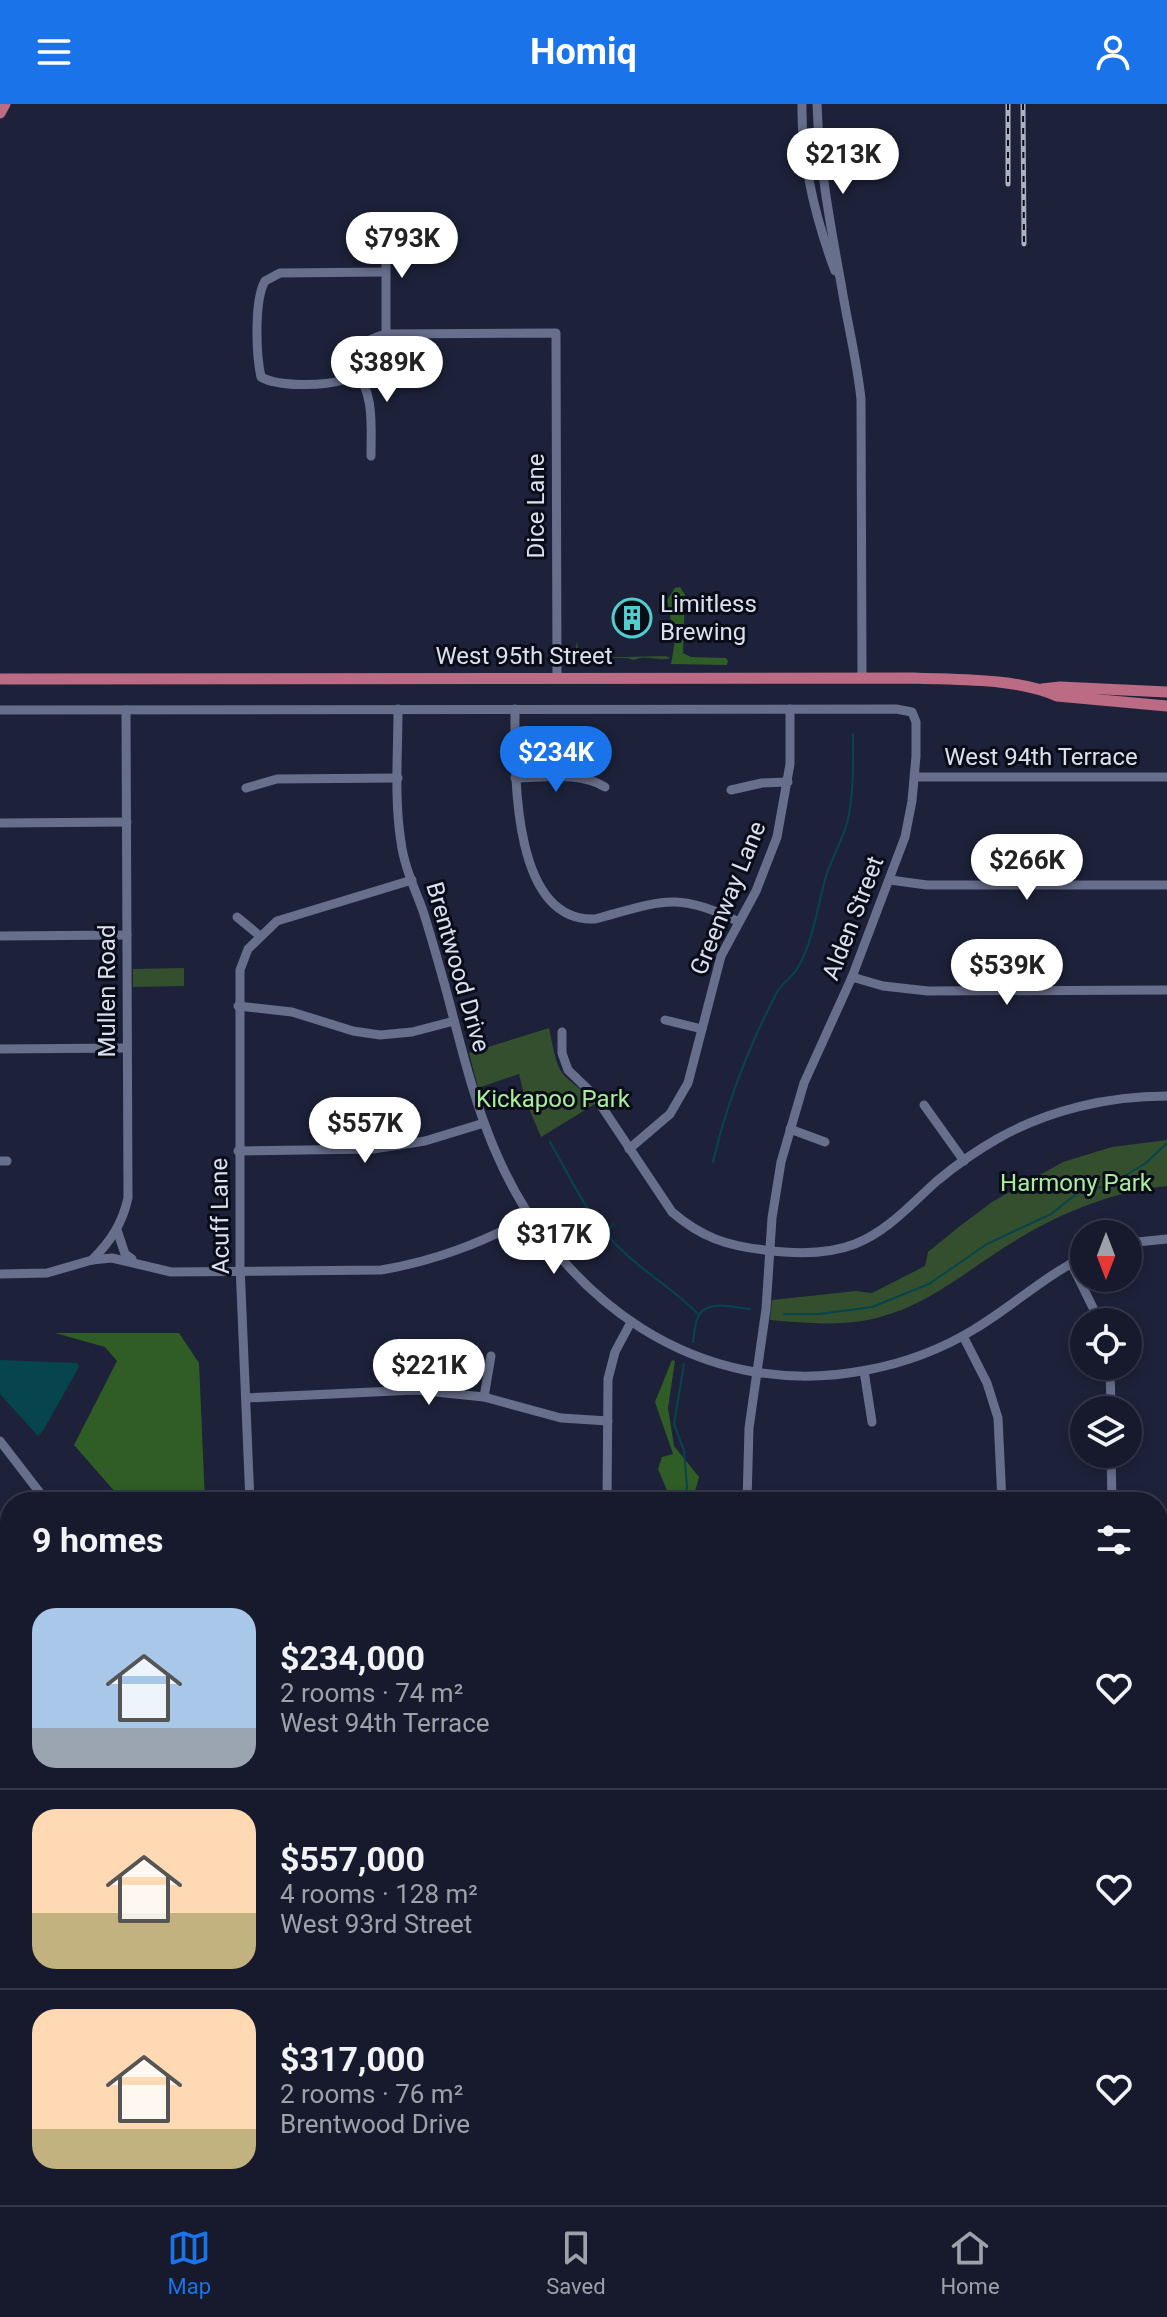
<!DOCTYPE html>
<meta charset="utf-8">
<style>
body{margin:0;font-family:Roboto,sans-serif;background:#232738;color:#f1f3f6;height:100vh;display:flex;flex-direction:column;font-size:30px;white-space:nowrap}
*{box-sizing:border-box;margin:0}
p{font-size:26px;color:#9ea1a9}
.icon{flex:none;width:44px;height:44px;fill:none;stroke:currentColor;stroke-width:2;stroke-linecap:round;stroke-linejoin:round}
.map{position:relative;flex:1;overflow:hidden}
.panel{position:absolute;left:0px;top:1388px;width:1168px;height:714px;display:flex;flex-direction:column;background:#161a2c;border-radius:32px 32px 0 0;box-shadow:0 4px 12px #0003,0 0 0 2px #353848}
.panel>*{flex:none}
.needle{width:52px;rotate:180deg}
.buttons{position:absolute;left:1070px;top:1116px;display:grid;gap:16px}
.buttons a{display:grid;place-items:center;width:72px;height:72px;border-radius:50%;background:#161a2c;box-shadow:0 4px 12px #0003,0 0 0 2px #353848;font-size:40px}
.price{position:absolute;translate:-50% -68px;padding:0 18px;border-radius:28px;background:#fff;color:#222;font-size:26px;line-height:52px;filter:drop-shadow(0 2px 4px #0008)}
.price::after{content:'';position:absolute;left:50%;top:48px;width:24px;height:18px;margin-left:-12px;background:inherit;clip-path:polygon(0 0,100% 0,50% 100%)}
.price.on{background:#1a73e8;color:#fff}
ul{padding:0;list-style:none}
li{display:flex;align-items:center;gap:24px;height:200px;padding:0 32px}
li+li{border-top:2px solid #353848}
li span{display:grid;place-items:center;flex:none;width:224px;height:160px;border-radius:24px;color:#555}
li>.icon{margin-inline-start:auto}
span .icon{width:96px;height:96px;fill:#fffc;stroke-width:1}
li b{font-size:34px}
h2{display:flex;justify-content:space-between;align-items:center;height:96px;padding:0 32px;font-size:34px}
header{display:flex;justify-content:space-between;align-items:center;height:104px;padding:0 32px;background:#1a73e8;color:#fff;font-size:36px;font-weight:700}
.menu{display:flex;justify-content:space-around;align-items:center;height:112px;border-top:2px solid #353848;background:#161a2c;font-size:22px;color:#9ea1a9}
.menu a{display:grid;justify-items:center;gap:4px}
.menu .on{color:#1a73e8}
.map>svg:first-child{display:block}
</style>
<header><svg class="icon" aria-label="menu" viewBox="0 0 24 24"><path d="M4 6h16M4 12h16M4 18h16"/></svg>Homiq<svg class="icon" aria-label="person" viewBox="0 0 24 24"><circle cx="12" cy="8" r="4"/><path d="M4 21q1-7 8-7t8 7"/></svg></header>
<div class="map">
<svg width="1167" height="2101" viewBox="0 0 1167 2101">
<rect width="100%" height="100%" fill="#1d223a"/>
<g fill="#334f2d">
<path d="M577,537L579,554L666,552L670,554C660,558 646,550 634,556L627,554H587L585,558H579L575,550Z"/>
<polygon points="184,864 184,882 133,883 133,865"/>
<path d="M549,924C553,939 554,962 566,973C576,983 587,988 595,1000L541,1033L525,995L519,970L478,984L469,949Z"/>
<path d="M1167,1036V1082C1111,1088 1060,1109 1013,1138C969,1165 930,1200 880,1213C845,1223 805,1219 770,1216L772,1196L856,1187L872,1189L925,1162L928,1148L960,1122L992,1098L1063,1058L1112,1043Z"/>
</g>
<g fill="#2f5d25">
<polygon points="680,483 685,491 683,549 691,553 726,554 728,557 727,561 671,560 675,537 667,496 675,484"/>
<polygon points="55,1229 179,1229 199,1259 205,1398 124,1398 74,1341 117,1257 105,1243"/>
<polygon points="672,1256 675,1257 668,1304 674,1342 699,1373 692,1398 665,1398 669,1391 658,1365 662,1353 673,1350 655,1298"/>
<polygon points="370,2092 411,2096 414,2092 458,2092 457,2101 364,2101"/>
</g>
<g fill="#06454e">
<polygon points="0,1256 77,1259 79,1263 44,1325 38,1332 0,1290"/>
<polygon points="0,1949 10,1960 10,1976 0,2011"/>
</g>
<g fill="none" stroke-linecap="round" stroke-linejoin="round">
<g stroke="#06454e" stroke-width="2">
<path d="M550,1038C568,1069 585,1106 609,1133C635,1163 671,1182 699,1211"/>
<path d="M713,1058C727,998 749,942 777,888C782,879 792,873 797,865C814,836 817,803 826,772C832,753 844,734 848,715C854,687 853,658 853,630"/>
<polyline points="609,1133 609,1125 613,1120"/>
<polyline points="784,1210 819,1210 872,1203 929,1180 987,1140 1051,1110 1084,1084 1106,1083 1146,1059 1167,1039"/>
<path d="M693,1238C694,1230 695,1217 699,1211C708,1195 736,1204 750,1205"/>
<polyline points="684,1398 687,1383 684,1347 674,1320 684,1260"/>
<polyline points="1,2007 10,2010"/>
<polyline points="422,2101 430,2092"/>
</g>
<g stroke="#686f8c" stroke-width="9">
<path d="M802,0C801,58 815,113 835,167"/>
<path d="M817,0C819,62 831,124 842,185C848,222 857,257 861,295L862,573"/>
<path d="M385,168L280,169L265,177C254,196 256,250 261,273C278,283 324,282 343,276C365,255 347,240 386,230L556,229L557,574"/>
<polyline points="386,230 386,121"/>
<path d="M353,263C375,289 371,321 371,352"/>
<path d="M398,605C398,649 394,695 401,738C404,762 415,785 423,807C431,832 438,857 445,882C460,937 472,992 494,1044C557,1195 699,1299 867,1266C904,1259 940,1246 973,1226C1012,1203 1044,1172 1084,1153"/>
<path d="M515,605C515,660 509,819 595,815C659,798 676,786 739,818"/>
<polyline points="0,606 896,605 912,608 916,618 916,652 912,697 905,733 852,873 804,979 781,1058 772,1114 766,1205 749,1324 747,1398"/>
<polyline points="915,673 1167,673"/>
<path d="M515,674C543,674 580,667 605,683"/>
<polyline points="246,684 277,675 398,674"/>
<polyline points="731,686 762,679 788,678"/>
<polyline points="0,719 127,718"/>
<polyline points="890,776 927,781 1167,781"/>
<polyline points="237,813 260,832"/>
<polyline points="0,832 127,831"/>
<polyline points="852,873 883,882 928,887 1167,886"/>
<polyline points="238,902 292,908 353,927 380,931 412,928 454,917"/>
<polyline points="665,916 702,925"/>
<path d="M562,928V949L568,966L594,991L672,1108C701,1133 727,1142 765,1146C795,1150 827,1151 855,1140C888,1127 911,1100 937,1077C956,1061 976,1047 997,1035C1048,1006 1108,992 1167,992"/>
<polyline points="0,945 127,944"/>
<polyline points="924,1001 964,1057"/>
<polyline points="790,1025 825,1038"/>
<polyline points="629,1045 670,1010 688,979 721,852 756,787 777,733 790,660 790,605"/>
<polyline points="238,1047 373,1045 425,1037 484,1019"/>
<polyline points="0,1057 7,1057"/>
<polyline points="117,1126 125,1150 132,1155"/>
<polyline points="1128,1139 1167,1135"/>
<path d="M92,1156C111,1137 122,1120 128,1094L126,606"/>
<polyline points="1071,1159 1100,1218"/>
<path d="M0,1170L47,1169L92,1156L112,1154L171,1168L381,1166C435,1157 481,1139 530,1113"/>
<polyline points="963,1232 987,1279 998,1314 1002,1398"/>
<polyline points="1110,1262 1111,1306"/>
<polyline points="864,1267 872,1318"/>
<polyline points="484,1293 491,1252"/>
<polyline points="246,1294 416,1286 484,1293 561,1314 608,1317"/>
<polyline points="0,1337 47,1398"/>
<polyline points="1111,1350 1112,1398"/>
<polyline points="250,1398 240,1161 240,866 248,845 277,817 412,776"/>
<polyline points="607,1398 608,1275 615,1248 631,1218"/>
<polyline points="0,1427 10,1418"/>
<polyline points="1158,1545 1167,1545"/>
<polyline points="1158,1652 1167,1652"/>
<polyline points="0,1748 10,1757"/>
<polyline points="1158,1763 1167,1763"/>
<polyline points="0,1818 10,1818"/>
<polyline points="1158,1869 1167,1868"/>
<polyline points="1158,2026 1167,2026"/>
<polyline points="0,2091 10,2091"/>
<polyline points="135,2092 136,2101"/>
<polyline points="215,2092 276,2101"/>
<polyline points="606,2092 613,2101"/>
<polyline points="828,2092 828,2101"/>
<polyline points="962,2092 965,2101"/>
<polyline points="505,2094 507,2092"/>
<polyline points="344,2101 348,2092"/>
</g>
<g stroke="#bb6c84" stroke-width="11">
<polyline points="0,9 5,0"/>
<path d="M0,575L914,574C958,576 1017,574 1057,592L1167,602"/>
<polyline points="1042,585 1060,583 1167,588"/>
</g>
<g stroke="#abb0c2" stroke-width="5">
<g id="rail">
<polyline points="1008,0 1008,80"/>
<polyline points="1023,0 1024,140"/>
</g>
</g>
<use href="#rail" stroke="#0a0c17" stroke-width="2" stroke-dasharray="6" stroke-linecap="butt"/>
</g>
<defs>
<g id="building-ring" transform="scale(2)"><circle r="9.5" fill="#0a0c17" stroke="#52cdce" stroke-width="1.5"/><path d="M-4-6H4V6H1V3H-1V6H-4ZM-2.5-4.3h1.7v1.8h-1.7ZM.8-4.3h1.7v1.8H.8ZM-2.5-1h1.7V.8h-1.7ZM.8-1h1.7V.8H.8Z" fill="#52cdce"/></g>
</defs>
<g fill-rule="evenodd">
<use href="#building-ring" x="632" y="514"/>
</g>
<g text-anchor="middle" dominant-baseline="central" stroke-width="6" stroke-linejoin="round" paint-order="stroke">
<g font-size="24" fill="#dbe0f0" stroke="#0a0c17">
<text transform="translate(536 402) rotate(-90)">Dice Lane</text>
<text x="524" y="552">West 95th Street</text>
<text x="1041" y="653">West 94th Terrace</text>
<text transform="translate(728 794) rotate(-68)">Greenway Lane</text>
<text transform="translate(853 814) rotate(-69)">Alden Street</text>
<text transform="translate(458 863) rotate(74)">Brentwood Drive</text>
<text transform="translate(107 887) rotate(-90)">Mullen Road</text>
<text transform="translate(220 1112) rotate(-91)">Acuff Lane</text>
</g>
<g font-size="24" fill="#dbe0f0" stroke="#0a0c17" text-anchor="start">
<text x="660" y="500">Limitless<tspan x="660" dy="28">Brewing</tspan></text>
</g>
<g font-size="24" fill="#a9ec9a" stroke="#0a0c17">
<text x="553" y="995">Kickapoo Park</text>
<text x="1076" y="1079">Harmony Park</text>
</g>
</g>
</svg>
<div class="buttons">
<a><svg class="needle" viewBox="-14 -14 28 28"><path d="M0-13l5 13h-10z" fill="#e53935"/><path d="M0 13l5-13h-10z" fill="#9ea1a9"/></svg></a>
<a><svg class="icon" aria-label="locate" viewBox="0 0 24 24"><circle cx="12" cy="12" r="6"/><path d="M12 2v4M12 18v4M2 12h4M18 12h4"/></svg></a>
<a><svg class="icon" aria-label="layers" viewBox="0 0 24 24"><path d="M12 4l9 5-9 5-9-5zM3 14l9 5 9-5"/></svg></a>
</div>
<b class="price" style="left:843px;top:92px">$213K</b>
<b class="price" style="left:402px;top:176px">$793K</b>
<b class="price" style="left:387px;top:300px">$389K</b>
<b class="price on" style="left:556px;top:690px">$234K</b>
<b class="price" style="left:1027px;top:798px">$266K</b>
<b class="price" style="left:1007px;top:903px">$539K</b>
<b class="price" style="left:365px;top:1061px">$557K</b>
<b class="price" style="left:554px;top:1172px">$317K</b>
<b class="price" style="left:429px;top:1303px">$221K</b>
<section class="panel">
<h2>9 homes<svg class="icon" aria-label="filters" viewBox="0 0 24 24"><path d="M4 7h16M4 17h16"/><circle cx="9" cy="7" r="2"/><circle cx="15" cy="17" r="2"/></svg></h2>
<ul>
<li><span style="background:linear-gradient(#a9c7e8 75%,#9aa5b1 0)"><svg class="icon" aria-label="home" viewBox="0 0 24 24"><path d="M3 11l9-7 9 7M6 9v11h12V9"/></svg></span><div><b>$234,000</b><p>2 rooms · 74 m²</p><p>West 94th Terrace</p></div><svg class="icon" aria-label="heart" viewBox="0 0 24 24"><path d="M12 20l-8-8c-3-5 5-10 8-4 3-6 11-1 8 4z"/></svg></li>
<li><span style="background:linear-gradient(#ffd9b3 65%,#c2b280 0)"><svg class="icon" aria-label="home" viewBox="0 0 24 24"><path d="M3 11l9-7 9 7M6 9v11h12V9"/></svg></span><div><b>$557,000</b><p>4 rooms · 128 m²</p><p>West 93rd Street</p></div><svg class="icon" aria-label="heart" viewBox="0 0 24 24"><path d="M12 20l-8-8c-3-5 5-10 8-4 3-6 11-1 8 4z"/></svg></li>
<li><span style="background:linear-gradient(#ffd9b3 75%,#c2b280 0)"><svg class="icon" aria-label="home" viewBox="0 0 24 24"><path d="M3 11l9-7 9 7M6 9v11h12V9"/></svg></span><div><b>$317,000</b><p>2 rooms · 76 m²</p><p>Brentwood Drive</p></div><svg class="icon" aria-label="heart" viewBox="0 0 24 24"><path d="M12 20l-8-8c-3-5 5-10 8-4 3-6 11-1 8 4z"/></svg></li>
</ul>
</section>
</div>
<nav class="menu">
<a class="on"><svg class="icon" aria-label="map" viewBox="0 0 24 24"><path d="M3 6l6-2 6 2 6-2v14l-6 2-6-2-6 2zM9 4v14M15 6v14"/></svg>Map</a>
<a><svg class="icon" aria-label="saved" viewBox="0 0 24 24"><path d="M7 4h10v16l-5-4-5 4z"/></svg>Saved</a>
<a><svg class="icon" aria-label="home" viewBox="0 0 24 24"><path d="M3 11l9-7 9 7M6 9v11h12V9"/></svg>Home</a>
</nav>
